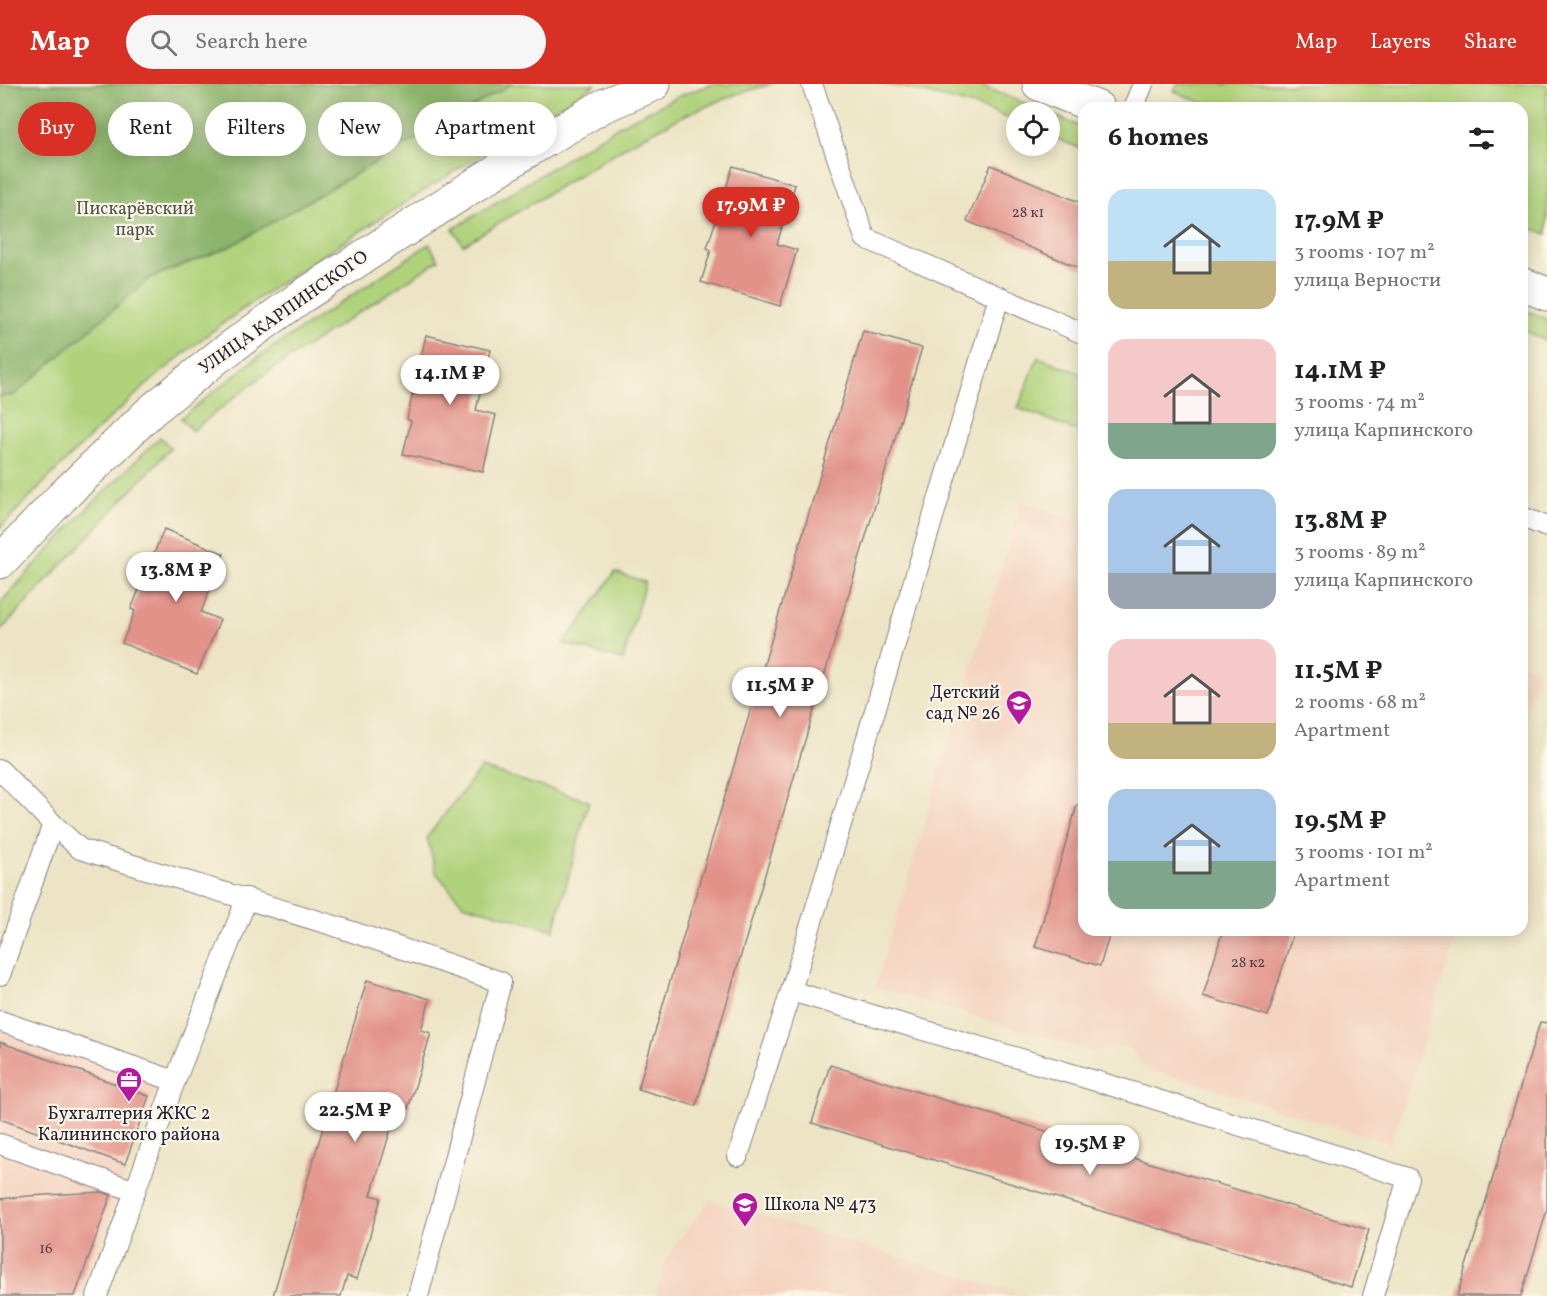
<!DOCTYPE html>
<meta charset="utf-8">
<style>
body{margin:0;font-family:Vollkorn,serif;background:#f6f6f6;color:#202124;height:100vh;display:flex;flex-direction:column;font-size:22px;white-space:nowrap}
*{box-sizing:border-box;margin:0}
p{font-size:20px;color:#757577}
.icon{flex:none;width:33px;height:33px;fill:none;stroke:currentColor;stroke-width:2;stroke-linecap:round;stroke-linejoin:round}
.map{position:relative;flex:1;overflow:hidden}
.sheet{position:absolute;left:1078px;top:18px;width:450px;height:834px;display:flex;flex-direction:column;background:#fff;border-radius:18px;box-shadow:0 3px 15px #0003}
.sheet>*{flex:none}
.top-card{position:absolute;left:18px;top:18px;width:570px;height:54px;display:flex;gap:12px}
.controls{position:absolute;left:1006px;top:18px;display:grid;gap:12px}
.controls a{display:grid;place-items:center;width:54px;height:54px;border-radius:50%;background:#fff;box-shadow:0 3px 15px #0003;font-size:30px}
.price{position:absolute;translate:-50% -51px;padding:0 14px;border-radius:21px;background:#fff;color:#222;font-size:20px;line-height:39px;filter:drop-shadow(0 2px 3px #0008)}
.price::after{content:'';position:absolute;left:50%;top:36px;width:18px;height:14px;margin-left:-9px;background:inherit;clip-path:polygon(0 0,100% 0,50% 100%)}
.price.active{background:#d93025;color:#fff}
ul{padding:0;list-style:none}
li{display:flex;align-items:center;gap:18px;height:150px;padding:0 30px}
li span{display:grid;place-items:center;flex:none;width:168px;height:120px;border-radius:18px;color:#555}
li>.icon{margin-inline-start:auto}
span .icon{width:72px;height:72px;fill:#fffc;stroke-width:1}
li b{font-size:26px}
h2{display:flex;justify-content:space-between;align-items:center;height:72px;padding:0 30px;font-size:26px}
.pill{padding:0 21px;border-radius:27px;background:#fff;box-shadow:0 3px 15px #0003;font-size:21px;line-height:54px}
.pill.active{background:#d93025;color:#fff}
header{display:flex;align-items:center;gap:36px;box-sizing:border-box;height:84px;padding:0 30px;background:#d93025;color:#fff}
header strong{font-size:28px}
nav{display:flex;gap:33px;margin-inline-start:auto;font-size:21px}
.search{width:420px;height:54px;background:#f6f6f6;display:flex;align-items:center;gap:15px;box-sizing:border-box;padding:0 21px;border-radius:33px;color:#757577;font-size:22px}
.map>svg:first-child{display:block}
</style>
<header>
<strong>Map</strong>
<div class="search"><svg class="icon" aria-label="search" viewBox="0 0 24 24"><circle cx="10" cy="10" r="6"/><path d="M15 15l6 6"/></svg>Search here</div>
<nav><a>Map</a><a>Layers</a><a>Share</a></nav>
</header>
<div class="map">
<svg width="1547" height="1212" viewBox="0 0 1547 1212">
<rect width="100%" height="100%" fill="#fcf5e5"/>
<filter id="ink" filterUnits="userSpaceOnUse"><feTurbulence type="fractalNoise" baseFrequency=".0167" numOctaves="2"/><feDisplacementMap in="SourceGraphic" scale="12" xChannelSelector="R" yChannelSelector="G"/><feConvolveMatrix kernelMatrix="1 2 1 2 8 2 1 2 1" color-interpolation-filters="sRGB"/></filter>
<filter id="wash" filterUnits="userSpaceOnUse"><feTurbulence type="fractalNoise" baseFrequency=".008" numOctaves="4" result="noise"/><feDisplacementMap in="SourceGraphic" scale="24" xChannelSelector="R" yChannelSelector="G"/><feGaussianBlur stdDeviation="1.35" result="paint"/><feColorMatrix in="noise" values="0 0 0 0 0 0 0 0 0 0 0 0 0 0 0 0 0 1.4 0 .05"/><feComposite in="paint" operator="in"/></filter>
<g filter="url(#wash)">
<rect width="100%" height="100%" fill="#ece4c4"/>
<g fill="#f4d3c0">
<polygon points="1022,417 1084,438 1084,846 1458,846 1391,1060 1146,984 1128,962 1092,967 875,903"/>
<polygon points="1523,580 1539,586 1523,638 1522,580"/>
<polygon points="0,944 158,1000 80,1212 0,1212"/>
<polygon points="710,1116 1027,1212 656,1212 667,1172"/>
</g>
<g fill="#afd27a" stroke="#687a5a" stroke-width="1.5">
<path d="M0,0H595C518,48 441,95 364,145C310,179 257,213 206,252C132,309 65,376 0,444Z"/>
<polygon points="712,0 772,0 737,10 687,30 633,58 463,161 453,145 622,40 679,12"/>
<polygon points="884,0 977,0 1047,28 1017,28 1017,38 982,24 906,4"/>
<polygon points="1177,0 1547,0 1547,150 1523,142 1522,24 1214,24 1174,7"/>
<polygon points="1050,30 1084,44 1084,66 1050,52"/>
<polygon points="429,160 439,176 262,292 192,347 181,334 254,276"/>
<polygon points="1522,225 1547,235 1547,257 1523,246"/>
<polygon points="1038,273 1084,291 1084,350 1018,324"/>
<polygon points="160,353 171,364 0,547 0,519 79,433"/>
<polygon points="615,488 645,498 623,576 563,559 581,537"/>
<polygon points="481,684 589,717 554,846 463,820 436,789 427,753"/>
</g>
<polygon fill="#8bb46a" stroke="#566b52" stroke-width="1.5" points="0,0 512,0 229,163 150,194 13,312 0,312"/>
<g id="blocks">
<g fill="#e29289">
<polygon points="991,81 1084,120 1084,186 967,137"/>
<polygon points="733,82 795,101 777,160 797,166 780,222 701,198 711,166 707,164"/>
<polygon points="863,247 922,264 696,1022 638,1005"/>
<polygon points="426,251 490,266 476,326 496,331 483,388 403,370 411,337 407,335"/>
<polygon points="164,445 224,470 201,528 220,536 197,590 122,559 135,527 131,525"/>
<polygon points="1077,721 1084,722 1084,846 1111,846 1100,882 1035,863"/>
<polygon points="1223,846 1294,846 1268,932 1203,912"/>
<polygon points="367,896 430,915 421,946 431,949 419,989 407,1028 397,1025 371,1111 381,1114 357,1195 347,1192 341,1212 273,1212"/>
<polygon points="1540,938 1547,939 1547,1126 1521,1212 1457,1212"/>
<polygon points="0,958 149,1012 125,1080 0,1035"/>
<polygon points="830,981 1369,1146 1351,1203 812,1039"/>
<polygon points="101,1108 111,1111 75,1212 0,1212 0,1115 28,1112"/>
</g>
</g>
</g>
<g filter="url(#ink)">
<use href="#blocks" fill-opacity="0" stroke="#878380" stroke-width="1.5"/>
<g fill="none" stroke-linecap="round" stroke-linejoin="round">
<g stroke="#878380" stroke-width="22">
<g id="lane">
<polyline points="812,0 865,154 1084,250"/>
<polyline points="1133,24 1143,0"/>
<polyline points="1522,433 1547,443"/>
<polyline points="0,686 53,740 80,765 335,842 501,898 418,1212"/>
<polyline points="0,891 53,740"/>
<polyline points="791,907 1116,1003 1408,1094 1373,1212"/>
<polyline points="0,937 175,997"/>
<polyline points="0,1060 135,1107"/>
<polyline points="738,1072 791,907 999,213"/>
<polyline points="97,1212 175,997 247,814"/>
</g>
</g>
<g stroke="#878380" stroke-width="35">
<g id="street">
<polyline points="1039,0 1098,24"/>
<polyline points="1522,200 1547,210"/>
<polyline points="0,478 62,413 151,327 219,272 301,213 529,66 601,23 654,0"/>
</g>
</g>
<use href="#lane" stroke="#fff" stroke-width="20"/>
<use href="#street" stroke="#fff" stroke-width="33"/>
</g>
</g>
<defs>
<g id="school-pin" transform="scale(1.35)"><path d="M0 17L-7.5 6A9.5 9.5 0 1 1 7.5 6Z" fill="#b5179e" stroke="#fcf5e5"/><path d="M0-5L7-2L0 1L-7-2ZM-4 1L0 2.5L4 1V4Q0 6-4 4Z" fill="#fff"/></g>
<g id="office-pin" transform="scale(1.35)"><path d="M0 17L-7.5 6A9.5 9.5 0 1 1 7.5 6Z" fill="#b5179e" stroke="#fcf5e5"/><path d="M-6-3h4V-5.5h4V-3h4V5H-6ZM-1-4.5V-3h2v-1.5ZM-6 0V1H6V0Z" fill="#fff"/></g>
</defs>
<g fill-rule="evenodd">
<use href="#school-pin" x="1019" y="619"/>
<use href="#office-pin" x="129" y="996"/>
<use href="#school-pin" x="745" y="1121"/>
</g>
<g text-anchor="middle" dominant-baseline="central" stroke-width="4.5" stroke-linejoin="round" paint-order="stroke">
<g font-size="15" fill="#523e4e">
<text x="1028" y="129">28 к1</text>
<text x="1248" y="879">28 к2</text>
<text x="46" y="1165">16</text>
</g>
<g font-size="18" fill="#4c574e" stroke="#fcf5e5">
<text x="135" y="125">Пискарёвский<tspan x="135" dy="21">парк</tspan></text>
</g>
<g font-size="18" fill="#22223b" stroke="#fcf5e5">
<text transform="translate(284 229) rotate(-35)">УЛИЦА КАРПИНСКОГО</text>
</g>
<g font-size="18" fill="#22223b" stroke="#fcf5e5" text-anchor="end">
<text x="1000" y="609">Детский<tspan x="1000" dy="21">сад № 26</tspan></text>
<text x="129" y="1030" text-anchor="middle">Бухгалтерия ЖКС 2<tspan x="129" dy="21">Калининского района</tspan></text>
<text x="764" y="1121" text-anchor="start">Школа № 473</text>
</g>
</g>
</svg>
<div class="controls">
<a><svg class="icon" aria-label="locate" viewBox="0 0 24 24"><circle cx="12" cy="12" r="6"/><path d="M12 2v4M12 18v4M2 12h4M18 12h4"/></svg></a>
</div>
<b class="price active" style="left:751px;top:154px">17.9M ₽</b>
<b class="price" style="left:450px;top:322px">14.1M ₽</b>
<b class="price" style="left:176px;top:519px">13.8M ₽</b>
<b class="price" style="left:780px;top:634px">11.5M ₽</b>
<b class="price" style="left:355px;top:1059px">22.5M ₽</b>
<b class="price" style="left:1090px;top:1092px">19.5M ₽</b>
<div class="top-card">
<a class="pill active">Buy</a>
<a class="pill">Rent</a>
<a class="pill">Filters</a>
<a class="pill">New</a>
<a class="pill">Apartment</a>
</div>
<section class="sheet">
<h2>6 homes<svg class="icon" aria-label="filters" viewBox="0 0 24 24"><path d="M4 7h16M4 17h16"/><circle cx="9" cy="7" r="2"/><circle cx="15" cy="17" r="2"/></svg></h2>
<ul>
<li><span style="background:linear-gradient(#bfe0f5 60%,#c2b280 0)"><svg class="icon" aria-label="home" viewBox="0 0 24 24"><path d="M3 11l9-7 9 7M6 9v11h12V9"/></svg></span><div><b>17.9M ₽</b><p>3 rooms · 107 m²</p><p>улица Верности</p></div></li>
<li><span style="background:linear-gradient(#f6c9c9 70%,#7fa58c 0)"><svg class="icon" aria-label="home" viewBox="0 0 24 24"><path d="M3 11l9-7 9 7M6 9v11h12V9"/></svg></span><div><b>14.1M ₽</b><p>3 rooms · 74 m²</p><p>улица Карпинского</p></div></li>
<li><span style="background:linear-gradient(#a9c7e8 70%,#9aa5b1 0)"><svg class="icon" aria-label="home" viewBox="0 0 24 24"><path d="M3 11l9-7 9 7M6 9v11h12V9"/></svg></span><div><b>13.8M ₽</b><p>3 rooms · 89 m²</p><p>улица Карпинского</p></div></li>
<li><span style="background:linear-gradient(#f6c9c9 70%,#c2b280 0)"><svg class="icon" aria-label="home" viewBox="0 0 24 24"><path d="M3 11l9-7 9 7M6 9v11h12V9"/></svg></span><div><b>11.5M ₽</b><p>2 rooms · 68 m²</p><p>Apartment</p></div></li>
<li><span style="background:linear-gradient(#a9c7e8 60%,#7fa58c 0)"><svg class="icon" aria-label="home" viewBox="0 0 24 24"><path d="M3 11l9-7 9 7M6 9v11h12V9"/></svg></span><div><b>19.5M ₽</b><p>3 rooms · 101 m²</p><p>Apartment</p></div></li>
</ul>
</section>
</div>
